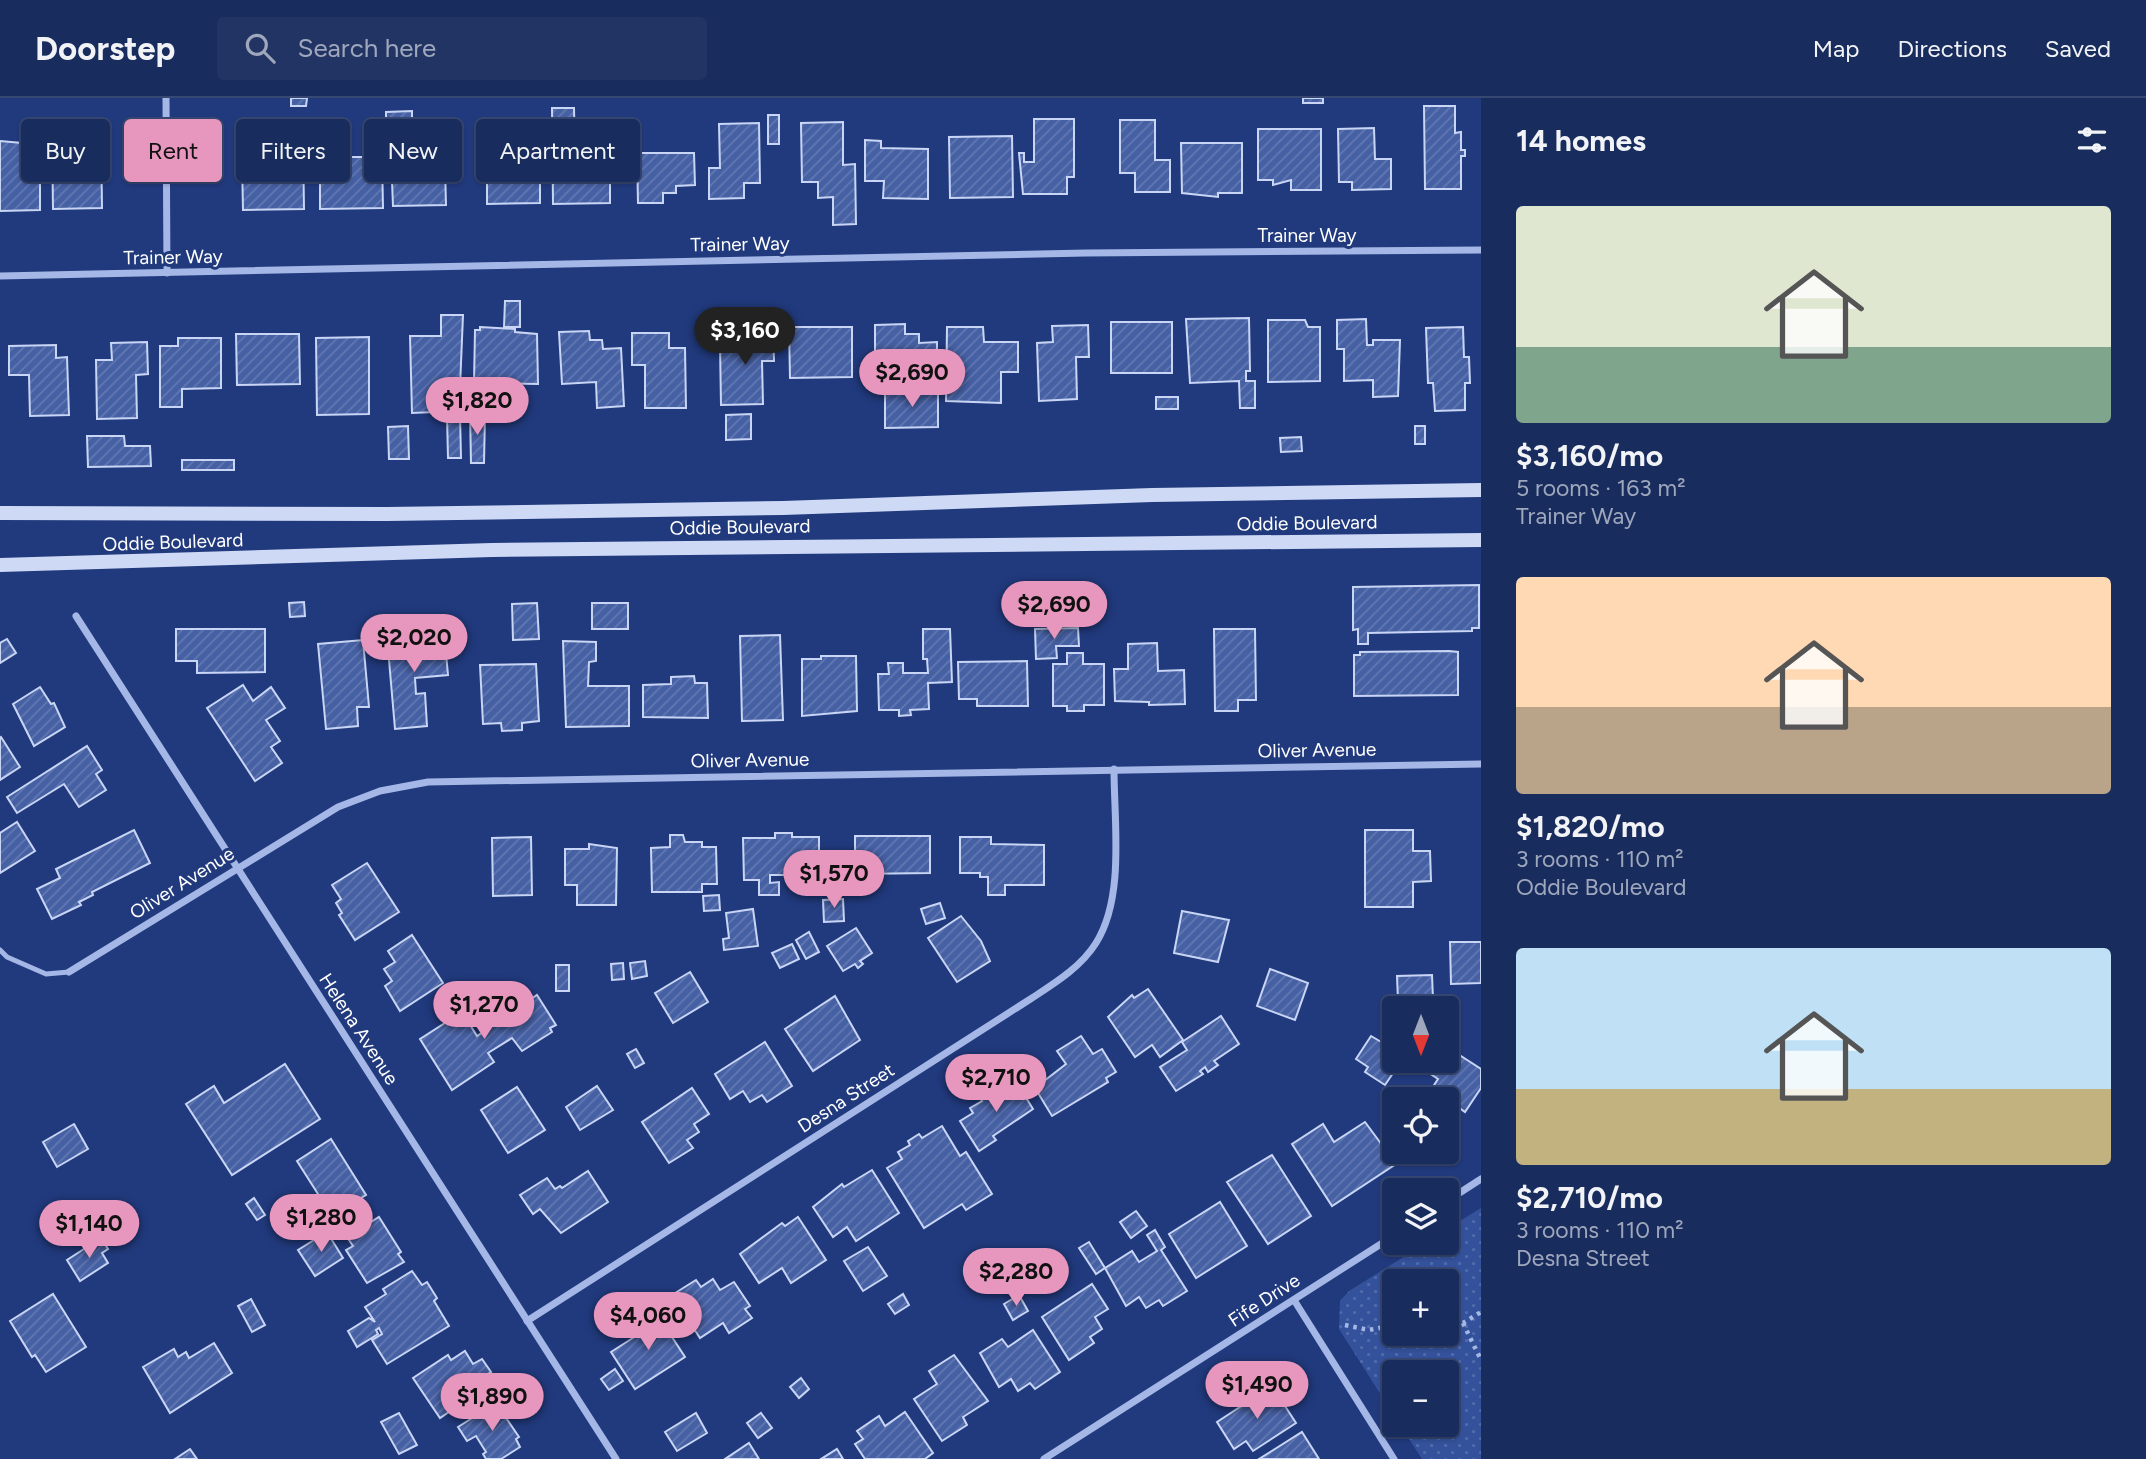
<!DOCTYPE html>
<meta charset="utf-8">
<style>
body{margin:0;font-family:Figtree,sans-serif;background:#223464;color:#f1f3f6;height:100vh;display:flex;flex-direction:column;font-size:26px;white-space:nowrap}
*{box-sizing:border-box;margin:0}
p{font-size:23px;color:#9fa7bc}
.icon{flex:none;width:38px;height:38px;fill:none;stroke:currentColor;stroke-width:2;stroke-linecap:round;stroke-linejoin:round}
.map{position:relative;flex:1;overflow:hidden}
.panel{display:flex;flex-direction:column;background:#192c5e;width:665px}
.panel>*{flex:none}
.guide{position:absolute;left:21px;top:21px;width:665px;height:63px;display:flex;gap:14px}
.needle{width:46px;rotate:180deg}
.fabs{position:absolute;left:1382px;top:898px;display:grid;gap:14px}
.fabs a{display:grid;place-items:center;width:77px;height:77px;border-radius:7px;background:#192c5e;box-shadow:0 2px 5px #0004,0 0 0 2px #374873;font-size:35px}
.price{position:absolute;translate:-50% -60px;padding:0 16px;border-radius:24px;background:#e797bd;color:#111;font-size:23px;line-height:46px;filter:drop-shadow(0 2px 4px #0008)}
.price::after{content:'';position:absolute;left:50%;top:42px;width:21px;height:16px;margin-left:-10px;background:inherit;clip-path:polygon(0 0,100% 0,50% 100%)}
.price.on{background:#222;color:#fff}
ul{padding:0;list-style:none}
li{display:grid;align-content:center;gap:14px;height:371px;padding:0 35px}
li span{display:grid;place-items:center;height:217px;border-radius:7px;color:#555}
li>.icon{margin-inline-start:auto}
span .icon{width:126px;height:126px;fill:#fffc;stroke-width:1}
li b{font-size:30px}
h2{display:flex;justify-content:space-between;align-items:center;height:84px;padding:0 35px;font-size:30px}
.pill{padding:0 24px;border-radius:7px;background:#192c5e;box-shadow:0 2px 5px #0004,0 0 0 2px #374873;font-size:24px;line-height:63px}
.pill.on{background:#e797bd;color:#111}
header{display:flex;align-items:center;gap:42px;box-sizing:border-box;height:98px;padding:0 35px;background:#192c5e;border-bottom:2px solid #374873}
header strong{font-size:33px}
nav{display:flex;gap:38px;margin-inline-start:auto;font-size:24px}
.search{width:490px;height:63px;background:#223464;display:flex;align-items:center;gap:18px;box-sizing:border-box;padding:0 24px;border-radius:7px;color:#9fa7bc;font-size:26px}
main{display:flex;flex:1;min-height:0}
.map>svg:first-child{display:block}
</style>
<header>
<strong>Doorstep</strong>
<div class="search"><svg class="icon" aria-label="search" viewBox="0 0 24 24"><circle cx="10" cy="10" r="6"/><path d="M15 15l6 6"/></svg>Search here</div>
<nav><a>Map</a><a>Directions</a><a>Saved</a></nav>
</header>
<main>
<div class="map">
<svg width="1481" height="1361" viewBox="0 0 1481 1361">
<defs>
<pattern id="grass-dots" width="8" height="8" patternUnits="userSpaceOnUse" patternTransform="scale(1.75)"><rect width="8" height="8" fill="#34519b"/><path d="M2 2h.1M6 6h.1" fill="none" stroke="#526baa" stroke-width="1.8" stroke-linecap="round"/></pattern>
<pattern id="building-hatch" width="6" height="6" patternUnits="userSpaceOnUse" patternTransform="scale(1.75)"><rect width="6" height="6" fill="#4660a4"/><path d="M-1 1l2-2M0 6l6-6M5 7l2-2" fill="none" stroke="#6278b2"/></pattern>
</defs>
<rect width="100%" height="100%" fill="#213a7d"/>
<path fill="url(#grass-dots)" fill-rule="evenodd" d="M1481,1110V1361H1422L1400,1327L1447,1326V1274H1395V1319L1339,1231L1340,1203L1349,1193L1426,1145L1447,1144V1131ZM1395,1183H1447V1236H1395Z"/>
<g fill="url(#building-hatch)" stroke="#c8d5f5" stroke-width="2">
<polygon points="291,0 307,0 306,8 291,8"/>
<rect x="1303" y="0" width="20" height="5"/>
<polygon points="1424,8 1455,8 1455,35 1461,34 1461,52 1465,52 1465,58 1461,58 1461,91 1425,91"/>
<polygon points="552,10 574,10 575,56 610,56 610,105 553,106"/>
<polygon points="412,13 412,30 386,31 386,14"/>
<rect x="768" y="17" width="11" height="29"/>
<polygon points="1034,21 1074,21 1074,79 1067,79 1067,96 1023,96 1019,55 1024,55 1024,64 1034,64"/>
<polygon points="1120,22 1155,22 1155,62 1170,62 1170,94 1135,94 1135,75 1120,75"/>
<polygon points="843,24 843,67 855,66 856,126 833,127 833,99 818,100 818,84 802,84 801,25"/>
<polygon points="759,25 760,85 744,85 744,100 709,101 709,70 720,70 719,26"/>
<polygon points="487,30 540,32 540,105 487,106"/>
<polygon points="1374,30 1375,61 1391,61 1391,91 1352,92 1352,84 1339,84 1338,31"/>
<polygon points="444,31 446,107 393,108 390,33"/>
<polygon points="1258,31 1321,31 1321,92 1291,92 1291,82 1273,87 1273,82 1258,82"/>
<polygon points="101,36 102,110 53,111 52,37"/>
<polygon points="1012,38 1013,99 950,100 949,39"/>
<polygon points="865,42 881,43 881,50 928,51 928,101 883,100 884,83 865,83"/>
<polygon points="0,43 33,46 33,83 40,83 40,112 0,113"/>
<polygon points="280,44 303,44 304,111 243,112 242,63 280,62"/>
<polygon points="1181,45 1242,45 1242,95 1218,95 1218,99 1182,95"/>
<polygon points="320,51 342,51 342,59 382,59 383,110 320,111"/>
<polygon points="637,55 694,55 695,87 676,88 676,95 663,95 663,105 638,105"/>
<polygon points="505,203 520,203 520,229 504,229"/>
<polygon points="441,217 463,217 459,313 412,315 410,238 441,238"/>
<polygon points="1249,220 1250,273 1246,273 1246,283 1255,283 1255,310 1240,310 1239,283 1190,285 1186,221"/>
<polygon points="1366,221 1367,247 1373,247 1373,242 1400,242 1398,298 1373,299 1373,282 1344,283 1344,251 1337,251 1337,222"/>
<polygon points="1268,222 1305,222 1308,229 1320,229 1320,283 1268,284"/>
<rect x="1111" y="224" width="61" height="51"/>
<polygon points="905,226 905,236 919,236 919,245 937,244 937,278 875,279 875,227"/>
<polygon points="1088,227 1089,259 1076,259 1077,301 1039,303 1037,245 1053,244 1052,228"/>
<polygon points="480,229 515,231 515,234 537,236 538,286 474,285 475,232 480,232"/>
<polygon points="789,229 852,229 852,279 790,280"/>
<polygon points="947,229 983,229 984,244 1018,244 1018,274 1001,274 1001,305 946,303"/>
<polygon points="1463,229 1464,259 1469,259 1470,285 1465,285 1465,312 1435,313 1433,285 1428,285 1426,230"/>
<polygon points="773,230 774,263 762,263 763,306 721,307 720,247 737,246 737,231"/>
<polygon points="589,233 590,242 602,242 603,251 621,250 624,308 597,310 596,284 562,286 559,234"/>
<polygon points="632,235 669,235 669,250 685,250 686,310 645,310 645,267 632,267"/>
<polygon points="236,236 299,236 300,286 237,287"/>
<polygon points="369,239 369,316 317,317 316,240"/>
<polygon points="178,240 221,240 221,290 182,291 182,309 160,309 160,248 178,248"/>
<polygon points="147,244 148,276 136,277 137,320 97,321 96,262 112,262 111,245"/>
<polygon points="56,247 56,260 67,259 69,317 30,318 29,277 9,277 9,248"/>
<polygon points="938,292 938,329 885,330 885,293"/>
<rect x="1156" y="299" width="22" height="12"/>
<polygon points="470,314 485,316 484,365 471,365"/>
<polygon points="751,316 751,341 726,342 726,317"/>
<polygon points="460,317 461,360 448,360 447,318"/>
<polygon points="408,328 409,361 389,361 388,329"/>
<rect x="1415" y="328" width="10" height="18"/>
<polygon points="87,338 124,338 125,348 150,348 151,368 88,369"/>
<polygon points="1301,339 1302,353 1281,354 1280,340"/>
<rect x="182" y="362" width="52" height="10"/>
<polygon points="1479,487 1479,530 1472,530 1472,533 1368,535 1368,546 1358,546 1358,531 1353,532 1353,489"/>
<polygon points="304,504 305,518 290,519 289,505"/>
<polygon points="1023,504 1024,522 1010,522 1009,505"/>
<polygon points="537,505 539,541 513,542 512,506"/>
<rect x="592" y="505" width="36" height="26"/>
<polygon points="1078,530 1079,548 1056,548 1057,560 1036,561 1035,531"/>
<polygon points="176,531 265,531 265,574 197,575 197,563 176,563"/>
<polygon points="923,531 950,531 952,584 928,585 929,611 910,612 911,617 899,618 899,612 879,612 878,576 889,576 888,565 903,565 903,575 928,575 927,561 923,561"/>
<polygon points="1214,531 1255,531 1256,602 1238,602 1238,613 1215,613"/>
<polygon points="444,534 448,577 415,580 416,596 425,595 427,628 395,631 387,539"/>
<polygon points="780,537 783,622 742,623 740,538"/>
<polygon points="7,541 16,555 0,565 0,545"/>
<polygon points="363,542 369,609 357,609 358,628 326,631 318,546"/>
<polygon points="563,543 596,544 596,563 589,564 588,588 629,588 629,628 566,629"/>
<polygon points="1157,545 1158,573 1184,572 1185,606 1149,607 1149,604 1115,603 1114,571 1128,571 1128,546"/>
<polygon points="1449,553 1458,554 1458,597 1354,598 1354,557 1360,557 1360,554"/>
<polygon points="1067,555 1083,555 1083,566 1104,566 1104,607 1084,607 1084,613 1067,613 1067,608 1053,608 1053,566 1067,566"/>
<polygon points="821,558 856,558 857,613 802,618 802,561 821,561"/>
<polygon points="1027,563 1028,608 977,608 977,601 959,601 958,564"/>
<polygon points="536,566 539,623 522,625 522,632 502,633 501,625 483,626 480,567"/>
<polygon points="694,578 695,585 707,585 708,620 643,619 643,587 671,586 671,579"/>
<polygon points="243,587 253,603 271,589 285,610 266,622 280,643 271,649 282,665 255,683 207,610"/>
<polygon points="40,589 51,606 54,605 65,629 34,648 13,606"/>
<polygon points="1,639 20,669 0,682 0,640"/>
<polygon points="87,648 102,672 96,676 106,692 79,709 64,686 17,715 7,699"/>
<polygon points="17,724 35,753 0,775 0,735"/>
<polygon points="134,732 150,765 92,794 93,797 79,804 81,807 52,821 37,791 60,780 56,771"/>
<polygon points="1365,732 1413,732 1413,753 1430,753 1431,783 1413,784 1413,809 1365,809"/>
<polygon points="775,735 792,735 792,739 819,739 819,777 770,777 770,785 779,784 779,797 759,797 759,782 744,782 743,740 775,740"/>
<polygon points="670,737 683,737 685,744 702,744 702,749 716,749 717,786 702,786 702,794 652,794 651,750 670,749"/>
<polygon points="855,738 930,738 930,775 855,776"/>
<polygon points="531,739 532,797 493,798 492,740"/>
<polygon points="960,739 991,739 991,746 1044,747 1044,787 1005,787 1005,797 988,797 988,779 980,779 980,775 960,775"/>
<polygon points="589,746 617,750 616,807 577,807 577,787 565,787 565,751 589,751"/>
<polygon points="367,765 399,814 355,842 339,817 342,815 336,805 341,801 332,787"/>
<polygon points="719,797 720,812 704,813 703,798"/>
<polygon points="843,801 844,823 824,824 823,802"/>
<polygon points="940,805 945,820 926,826 921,811"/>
<polygon points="753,811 758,848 724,852 723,841 729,840 726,815"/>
<polygon points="1182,813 1229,822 1218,864 1174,855"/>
<polygon points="961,818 981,843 990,863 957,884 928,840"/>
<polygon points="856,830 872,855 860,863 863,866 858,870 855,866 843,873 827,848"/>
<polygon points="809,834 819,854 806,861 796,842"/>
<polygon points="412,837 443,885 400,913 385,888 392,883 384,871 395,864 388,853"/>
<polygon points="1450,844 1481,844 1481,885 1451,886"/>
<polygon points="792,846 799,861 780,870 772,855"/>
<polygon points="645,863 647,878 632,881 630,865"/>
<polygon points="623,865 624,881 612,882 611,866"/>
<rect x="556" y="867" width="13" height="26"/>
<polygon points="1270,871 1308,885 1295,922 1257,908"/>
<polygon points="690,874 708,904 673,925 655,895"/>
<polygon points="1432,877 1433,901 1398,903 1397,878"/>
<polygon points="1148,891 1183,942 1160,959 1152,947 1135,959 1108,919 1132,897 1134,900"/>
<polygon points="537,897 556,927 550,930 552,934 522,953 512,940 488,955 494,964 452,992 420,941 462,914 477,938"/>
<polygon points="835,898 860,942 813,973 785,931"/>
<polygon points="1221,918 1239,946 1214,963 1218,967 1208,974 1205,969 1200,973 1203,976 1176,993 1160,969 1187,952 1182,944"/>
<polygon points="1081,938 1093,956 1102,951 1116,974 1106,980 1108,984 1052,1018 1035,990 1066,966 1057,953"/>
<polygon points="1371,938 1395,952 1395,962 1402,962 1385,987 1365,974 1368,969 1356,961"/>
<polygon points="765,944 792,988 767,1004 762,997 750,1004 743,993 730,1001 715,976"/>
<polygon points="1447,949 1481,971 1481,990 1465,1014 1458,1009 1447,1026 1447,1001 1425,1001 1438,981 1426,973 1433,962 1447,962"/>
<polygon points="636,951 644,965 635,970 627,956"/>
<polygon points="285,966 320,1021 232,1077 186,1006 214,988 224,1005"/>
<polygon points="1015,982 1033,1011 993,1038 996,1042 979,1053 960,1023 973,1015 970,1010 982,1003 980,999 987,995 989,998"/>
<polygon points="597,988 613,1012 580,1032 566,1009"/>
<polygon points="517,989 545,1032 508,1055 481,1012"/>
<polygon points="692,990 709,1016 694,1026 699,1034 687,1042 693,1050 669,1065 642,1024"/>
<polygon points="1365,1024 1396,1066 1332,1108 1292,1046 1323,1026 1334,1044"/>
<polygon points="74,1026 88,1051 57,1069 43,1044"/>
<polygon points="942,1028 960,1058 966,1054 992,1096 966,1112 962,1106 924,1130 887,1070 902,1061 898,1054 910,1047 908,1043 919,1036 922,1040"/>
<polygon points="331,1041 366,1097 332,1118 297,1063"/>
<polygon points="1272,1057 1311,1118 1268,1146 1227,1084"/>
<polygon points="872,1072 899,1115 856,1143 847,1129 833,1139 813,1109 842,1086 844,1089"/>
<polygon points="588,1073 608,1104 561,1135 540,1111 533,1116 520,1097 547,1080 555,1091 560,1088 562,1090"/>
<polygon points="254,1100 265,1117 257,1122 246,1106"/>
<polygon points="1220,1104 1247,1148 1196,1180 1169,1136"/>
<polygon points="1136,1113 1147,1128 1131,1140 1120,1124"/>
<polygon points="379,1119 401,1154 398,1156 404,1164 367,1185 346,1152 353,1148 347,1139"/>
<polygon points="798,1119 826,1162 791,1185 782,1170 759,1185 740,1156 782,1125 785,1128"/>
<polygon points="1155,1132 1165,1149 1161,1152 1187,1193 1163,1208 1159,1202 1146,1210 1139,1199 1126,1208 1105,1170 1096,1176 1079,1150 1089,1144 1105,1170 1132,1153 1139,1164 1157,1153 1147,1137"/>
<polygon points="327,1134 343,1160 315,1178 298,1152"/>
<polygon points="101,1140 108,1151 102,1155 108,1165 80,1183 67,1162"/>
<polygon points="868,1149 887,1178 863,1193 844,1163"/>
<polygon points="412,1173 422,1187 427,1184 437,1200 434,1203 449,1228 387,1266 372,1242 382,1236 379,1230 376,1232 378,1236 357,1249 348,1233 369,1220 375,1224 365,1209 386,1196 383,1191"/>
<polygon points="713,1181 720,1192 734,1184 750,1208 745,1211 752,1220 729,1235 723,1225 700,1240 672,1197 696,1182 701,1189"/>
<polygon points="1092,1186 1108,1211 1095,1219 1102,1231 1090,1239 1094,1245 1069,1262 1042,1219"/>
<polygon points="53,1196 86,1249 46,1274 35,1257 32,1259 10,1223"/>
<polygon points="903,1196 909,1207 895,1216 888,1206"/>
<polygon points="1019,1197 1028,1213 1013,1222 1004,1206"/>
<polygon points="251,1201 265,1227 252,1234 238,1208"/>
<polygon points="657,1216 685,1259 635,1291 611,1254 636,1238 633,1232"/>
<polygon points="1033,1232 1060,1274 1035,1291 1030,1285 1018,1293 1011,1281 999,1289 980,1255 1002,1241 1008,1249"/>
<polygon points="214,1245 232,1275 170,1315 143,1269 174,1251 178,1259 186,1254 189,1260"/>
<polygon points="465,1253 473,1266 482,1261 491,1274 482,1280 491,1294 466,1310 462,1305 440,1320 413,1280 448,1257 451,1262"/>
<polygon points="954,1257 988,1303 963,1319 967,1327 942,1343 914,1301 937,1286 929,1273"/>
<polygon points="615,1271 623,1283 609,1292 601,1281"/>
<polygon points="801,1280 809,1291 799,1300 790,1289"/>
<polygon points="1272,1288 1296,1325 1253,1353 1246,1343 1234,1351 1217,1324"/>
<polygon points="496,1305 519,1339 516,1341 520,1349 501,1361 486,1361 483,1356 486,1354 476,1338 467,1343 458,1329"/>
<polygon points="905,1314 933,1355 925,1361 865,1361 855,1346 863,1341 857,1333 879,1318 885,1328"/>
<polygon points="399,1315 417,1347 399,1356 381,1324"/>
<polygon points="696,1315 707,1335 677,1353 665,1334"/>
<polygon points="761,1315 772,1330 758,1340 747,1325"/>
<polygon points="1302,1334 1319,1361 1259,1361"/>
<polygon points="749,1345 759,1361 725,1361"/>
<polygon points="190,1351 197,1361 175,1361"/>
<polygon points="837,1351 843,1361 821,1361"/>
</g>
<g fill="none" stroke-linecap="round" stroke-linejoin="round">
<g stroke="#a4b7e6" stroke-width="4.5" stroke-dasharray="3.5 5" stroke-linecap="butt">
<polyline points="1447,1218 1463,1225 1481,1214"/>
<polyline points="1463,1225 1481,1262"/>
<polyline points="1345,1227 1369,1232 1395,1227"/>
</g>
<polyline stroke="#a4b7e6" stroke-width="5" points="0,852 7,859 46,876 69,874"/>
<g stroke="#a4b7e6" stroke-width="7">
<polyline points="166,0 167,175"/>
<polyline points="0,178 1086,155 1481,152"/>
<polyline points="76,518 616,1361"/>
<polyline points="69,874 338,709 380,693 428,684 1481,666"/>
<polyline points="1447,1103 1481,1081"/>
<polyline points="1294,1202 1394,1361"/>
<path d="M527,1223L1032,900C1055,885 1081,869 1096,845C1125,799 1114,724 1114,671"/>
<polyline points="1044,1361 1395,1137"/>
</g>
<g stroke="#ced9f5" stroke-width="14">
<polyline points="0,415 387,416 783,410 1152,397 1481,392"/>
<polyline points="0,467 492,452 1481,442"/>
</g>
</g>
<g text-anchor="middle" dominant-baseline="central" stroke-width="6" stroke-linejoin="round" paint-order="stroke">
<g font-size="19" fill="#fff" stroke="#213a7d">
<text x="1307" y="137">Trainer Way</text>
<text transform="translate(740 146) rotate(-1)">Trainer Way</text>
<text transform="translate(173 159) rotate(-1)">Trainer Way</text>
<text transform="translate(1307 425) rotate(-1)">Oddie Boulevard</text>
<text transform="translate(740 429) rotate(-1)">Oddie Boulevard</text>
<text transform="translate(173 444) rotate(-2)">Oddie Boulevard</text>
<text transform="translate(1317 652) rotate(-1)">Oliver Avenue</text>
<text transform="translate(750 662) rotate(-1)">Oliver Avenue</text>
<text transform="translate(182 785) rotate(-32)">Oliver Avenue</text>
<text transform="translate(359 931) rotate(57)">Helena Avenue</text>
<text transform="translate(846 1000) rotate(-33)">Desna Street</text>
<text transform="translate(1264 1202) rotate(-33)">Fife Drive</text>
</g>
</g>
</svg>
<div class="fabs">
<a><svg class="needle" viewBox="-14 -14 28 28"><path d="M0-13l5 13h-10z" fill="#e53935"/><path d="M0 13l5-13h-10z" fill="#9fa7bc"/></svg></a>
<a><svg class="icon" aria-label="locate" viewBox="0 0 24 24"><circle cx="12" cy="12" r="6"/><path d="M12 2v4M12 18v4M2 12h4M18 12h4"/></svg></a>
<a><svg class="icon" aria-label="layers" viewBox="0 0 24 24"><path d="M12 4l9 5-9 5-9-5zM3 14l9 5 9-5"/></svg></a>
<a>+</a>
<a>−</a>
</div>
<b class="price on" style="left:745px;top:269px">$3,160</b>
<b class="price" style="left:912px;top:311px">$2,690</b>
<b class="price" style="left:477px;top:339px">$1,820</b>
<b class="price" style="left:1054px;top:543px">$2,690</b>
<b class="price" style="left:414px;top:576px">$2,020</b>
<b class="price" style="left:834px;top:812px">$1,570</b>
<b class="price" style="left:484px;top:943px">$1,270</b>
<b class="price" style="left:996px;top:1016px">$2,710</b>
<b class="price" style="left:321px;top:1156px">$1,280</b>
<b class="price" style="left:89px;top:1162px">$1,140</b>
<b class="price" style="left:1016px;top:1210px">$2,280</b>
<b class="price" style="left:648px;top:1254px">$4,060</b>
<b class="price" style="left:1257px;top:1323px">$1,490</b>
<b class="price" style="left:492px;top:1335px">$1,890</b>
<div class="guide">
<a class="pill">Buy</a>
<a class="pill on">Rent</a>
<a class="pill">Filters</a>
<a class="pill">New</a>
<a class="pill">Apartment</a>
</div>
</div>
<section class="panel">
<h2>14 homes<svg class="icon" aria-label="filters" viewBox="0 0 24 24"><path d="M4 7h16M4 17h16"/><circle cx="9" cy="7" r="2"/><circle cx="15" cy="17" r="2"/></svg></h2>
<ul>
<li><span style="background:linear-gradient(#dfe7d0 65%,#7fa58c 0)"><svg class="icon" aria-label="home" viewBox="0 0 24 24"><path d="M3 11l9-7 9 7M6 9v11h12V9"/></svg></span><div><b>$3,160/mo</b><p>5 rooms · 163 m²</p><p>Trainer Way</p></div></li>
<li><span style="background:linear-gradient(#ffd9b3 60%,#b9a48a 0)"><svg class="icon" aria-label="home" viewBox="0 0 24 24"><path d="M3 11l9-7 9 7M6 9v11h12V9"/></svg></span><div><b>$1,820/mo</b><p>3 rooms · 110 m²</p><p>Oddie Boulevard</p></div></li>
<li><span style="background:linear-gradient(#bfe0f5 65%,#c2b280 0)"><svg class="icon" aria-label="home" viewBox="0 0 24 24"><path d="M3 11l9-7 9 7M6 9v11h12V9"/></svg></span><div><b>$2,710/mo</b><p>3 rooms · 110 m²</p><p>Desna Street</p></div></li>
</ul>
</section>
</main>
